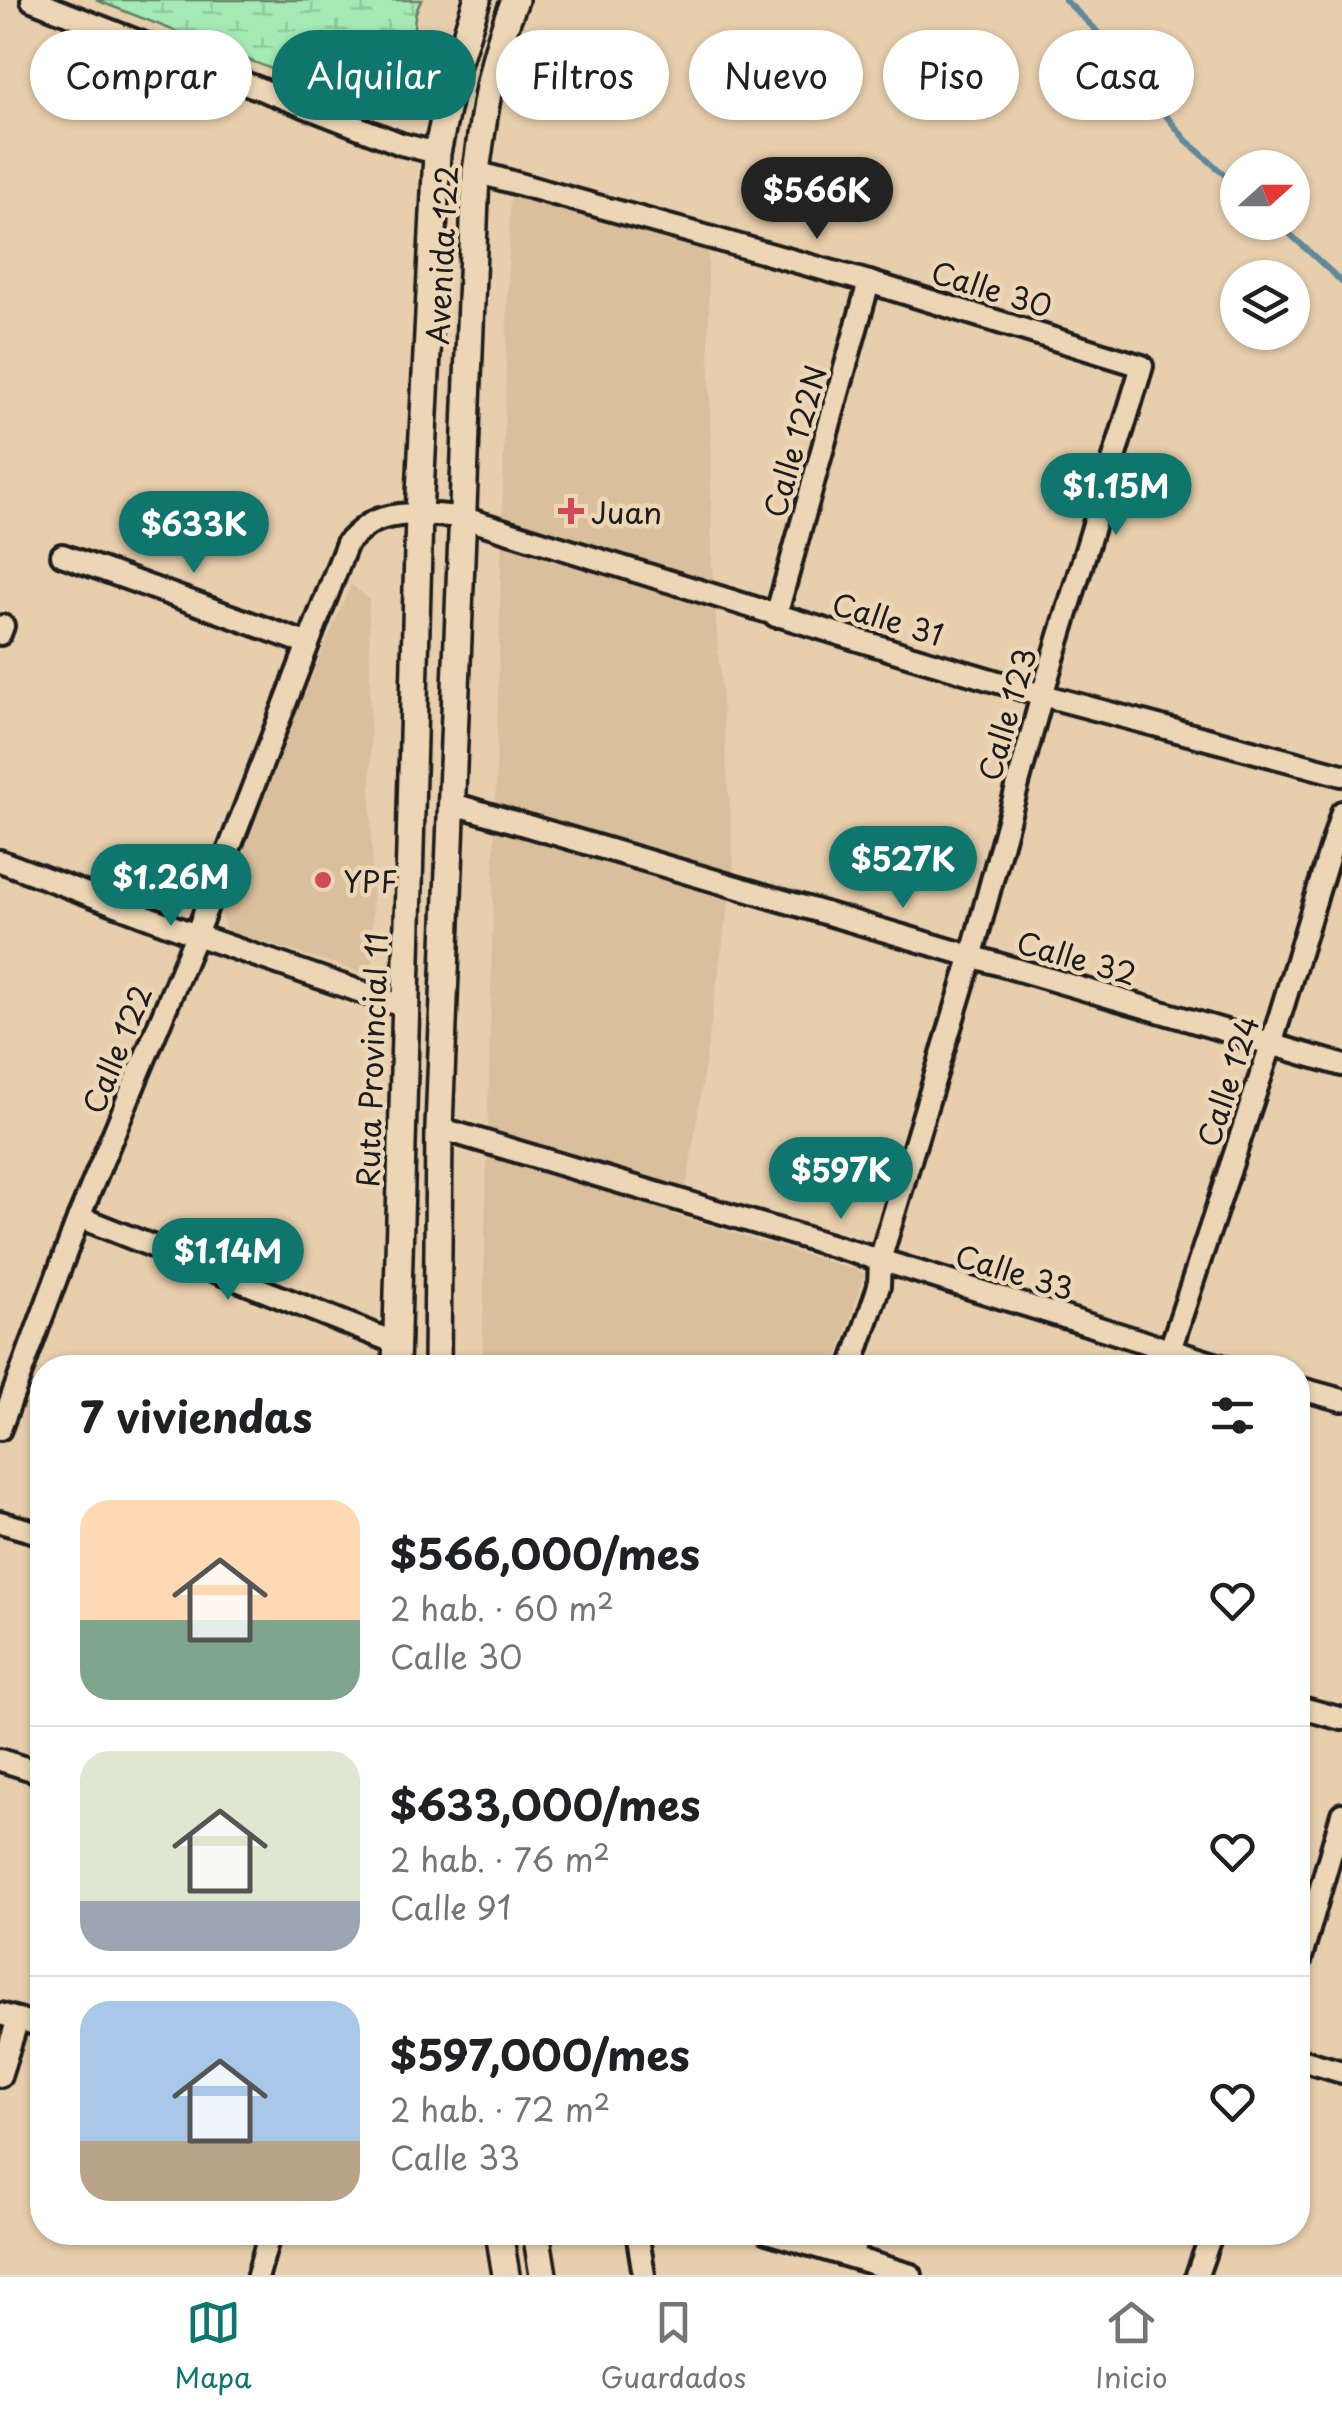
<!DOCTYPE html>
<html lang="es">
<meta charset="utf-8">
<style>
body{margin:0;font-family:"Playpen Sans",sans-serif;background:#f6f6f6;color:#202124;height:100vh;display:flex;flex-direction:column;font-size:38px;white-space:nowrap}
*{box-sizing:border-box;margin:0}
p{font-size:32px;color:#757577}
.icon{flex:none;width:55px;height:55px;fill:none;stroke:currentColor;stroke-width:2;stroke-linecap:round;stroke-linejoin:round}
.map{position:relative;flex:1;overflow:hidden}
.panel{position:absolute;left:30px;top:1355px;width:1280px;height:890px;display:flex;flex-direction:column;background:#fff;border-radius:40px;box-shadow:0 2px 8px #0004}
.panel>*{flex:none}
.banner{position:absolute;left:30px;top:30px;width:1282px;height:90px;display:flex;gap:20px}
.needle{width:65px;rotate:69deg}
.tools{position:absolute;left:1220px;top:150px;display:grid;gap:20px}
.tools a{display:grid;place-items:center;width:90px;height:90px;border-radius:50%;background:#fff;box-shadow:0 2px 8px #0004;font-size:50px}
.price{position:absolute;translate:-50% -85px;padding:0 22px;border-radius:35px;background:#0f766e;color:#fff;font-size:32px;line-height:65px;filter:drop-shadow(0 2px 5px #0008)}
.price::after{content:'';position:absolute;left:50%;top:60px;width:30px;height:22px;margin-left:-15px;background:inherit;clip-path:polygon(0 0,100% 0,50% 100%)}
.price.current{background:#222;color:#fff}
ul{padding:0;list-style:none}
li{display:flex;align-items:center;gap:30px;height:250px;padding:0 50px}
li+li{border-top:2px solid #e0e0e0}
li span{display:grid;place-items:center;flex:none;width:280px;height:200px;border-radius:30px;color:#555}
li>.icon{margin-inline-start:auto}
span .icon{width:120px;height:120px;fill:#fffc;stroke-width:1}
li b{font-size:42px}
h2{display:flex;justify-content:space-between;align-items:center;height:120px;padding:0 50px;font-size:42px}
.chip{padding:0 35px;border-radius:45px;background:#fff;box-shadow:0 2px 8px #0004;font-size:35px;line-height:90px}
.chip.current{background:#0f766e;color:#fff}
.menu{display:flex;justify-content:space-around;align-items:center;height:140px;border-top:2px solid #e0e0e0;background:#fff;font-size:28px;color:#757577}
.menu a{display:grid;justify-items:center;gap:5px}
.menu .current{color:#0f766e}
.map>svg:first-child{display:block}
</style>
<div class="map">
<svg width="1342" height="2275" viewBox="0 0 1342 2275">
<defs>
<pattern id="wetland-marsh" width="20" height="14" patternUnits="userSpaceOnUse" patternTransform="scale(2.5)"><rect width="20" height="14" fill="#a5eab5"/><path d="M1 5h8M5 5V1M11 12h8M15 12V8" fill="none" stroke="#8dc89b"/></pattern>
</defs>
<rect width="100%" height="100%" fill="#e7ceac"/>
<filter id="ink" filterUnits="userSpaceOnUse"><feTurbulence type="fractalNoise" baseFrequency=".01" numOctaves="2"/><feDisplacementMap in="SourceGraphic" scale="20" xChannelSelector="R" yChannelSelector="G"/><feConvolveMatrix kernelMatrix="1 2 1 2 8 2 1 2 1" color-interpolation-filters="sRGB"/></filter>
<g filter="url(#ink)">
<g fill="#dabf9c">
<polygon points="510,196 708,251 712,565 734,865 688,1180 671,1214 865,1273 835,1367 482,1368"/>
<polygon points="351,584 369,599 373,976 227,931 216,901"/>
</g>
<path fill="url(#wetland-marsh)" stroke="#608368" stroke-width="2.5" d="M96,0H422C403,25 427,60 406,84C398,94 382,99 371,105L353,101Z"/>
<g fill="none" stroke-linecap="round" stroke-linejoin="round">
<g stroke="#60889b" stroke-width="6">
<polyline points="1065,0 1094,28 1186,140 1238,187"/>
<polyline points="1277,222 1342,282"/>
</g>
<g stroke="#1c1c1c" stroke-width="28">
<g id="minor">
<polyline points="32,0 401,144 437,153"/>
<polyline points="476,172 869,282 1142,366 1042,695 971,958 880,1260 879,1286 851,1368"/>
<polyline points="62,555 308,644"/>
<polyline points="776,616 869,282"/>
<polyline points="0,634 3,626"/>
<polyline points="450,803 1342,1065"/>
<polyline points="0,861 196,935 405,1007"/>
<polyline points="439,1128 880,1260 1228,1368"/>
<polyline points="79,1217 396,1343"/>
<polyline points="1164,1368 1271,1045 1342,812"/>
<polyline points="1298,1388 1342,1400"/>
<path d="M0,1429L79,1217L196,935L347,543C355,535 363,527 373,522C399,510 433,515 461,517L910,656L1042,695L1342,775"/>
<polyline points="0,1522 42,1534"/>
<polyline points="1298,1707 1342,1719"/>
<polyline points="0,1760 42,1773"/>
<polyline points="1298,1968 1342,1814"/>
<polyline points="0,2014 42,2026"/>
<polyline points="1298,2059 1342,2072"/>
<polyline points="0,2076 18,2019"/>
<polyline points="637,2232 644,2275"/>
<polyline points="767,2232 911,2275"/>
<polyline points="851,2256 859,2232"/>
<polyline points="258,2275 270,2232"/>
<polyline points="1197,2275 1212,2232"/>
</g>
</g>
<g stroke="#1c1c1c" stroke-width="32">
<g id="major">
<polyline points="396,1368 419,514 437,153 453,77 477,0"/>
<path d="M437,1368L439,1128L476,172C484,114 491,55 515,0"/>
<polyline points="499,2232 506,2275"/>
<polyline points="536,2232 543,2275"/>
</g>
</g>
<use href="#minor" stroke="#ecd6b5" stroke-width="20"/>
<use href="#major" stroke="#ecd6b5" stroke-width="25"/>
</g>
</g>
<g fill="#d1495b" stroke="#ecd6b5" stroke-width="4">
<path d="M566 496h10v10h10v10h-10v10h-10v-10h-10v-10h10z"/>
<circle cx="323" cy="880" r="10"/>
</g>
<g text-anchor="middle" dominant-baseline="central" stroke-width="9" stroke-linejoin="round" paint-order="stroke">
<g font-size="30" fill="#1c1c1c" stroke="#ecd6b5">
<text transform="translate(441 255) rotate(-87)">Avenida 122</text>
<text transform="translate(992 288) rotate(17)">Calle 30</text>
<text transform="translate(794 441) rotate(-74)">Calle 122N</text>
<text transform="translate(888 618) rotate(17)">Calle 31</text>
<text transform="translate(1006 714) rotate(-74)">Calle 123</text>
<text transform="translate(1077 957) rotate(16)">Calle 32</text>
<text transform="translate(116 1049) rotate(-68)">Calle 122</text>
<text transform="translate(371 1060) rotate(-88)">Ruta Provincial 11</text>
<text transform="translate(1227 1081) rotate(-72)">Calle 124</text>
<text transform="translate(1015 1271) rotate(17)">Calle 33</text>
</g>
<g font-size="30" fill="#1c1c1c" stroke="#ecd6b5" text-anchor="start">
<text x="591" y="511">Juan</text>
<text x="343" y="880">YPF</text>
</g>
</g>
</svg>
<div class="tools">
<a><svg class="needle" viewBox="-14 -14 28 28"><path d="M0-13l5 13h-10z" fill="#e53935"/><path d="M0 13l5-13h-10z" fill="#757577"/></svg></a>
<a><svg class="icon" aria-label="layers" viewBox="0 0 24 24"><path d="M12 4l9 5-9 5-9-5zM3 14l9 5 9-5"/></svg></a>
</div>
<b class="price current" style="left:817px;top:242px">$566K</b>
<b class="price" style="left:1116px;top:538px">$1.15M</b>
<b class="price" style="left:194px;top:576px">$633K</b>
<b class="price" style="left:903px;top:911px">$527K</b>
<b class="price" style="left:171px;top:929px">$1.26M</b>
<b class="price" style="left:841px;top:1222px">$597K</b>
<b class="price" style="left:228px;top:1303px">$1.14M</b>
<div class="banner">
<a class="chip">Comprar</a>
<a class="chip current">Alquilar</a>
<a class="chip">Filtros</a>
<a class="chip">Nuevo</a>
<a class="chip">Piso</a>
<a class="chip">Casa</a>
</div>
<section class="panel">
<h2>7 viviendas<svg class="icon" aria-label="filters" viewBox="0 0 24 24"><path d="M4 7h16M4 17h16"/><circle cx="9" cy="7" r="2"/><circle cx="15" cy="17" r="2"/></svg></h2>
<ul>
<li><span style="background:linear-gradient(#ffd9b3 60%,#7fa58c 0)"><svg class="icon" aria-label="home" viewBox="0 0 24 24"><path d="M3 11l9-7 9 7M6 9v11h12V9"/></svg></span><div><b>$566,000/mes</b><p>2 hab. · 60 m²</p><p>Calle 30</p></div><svg class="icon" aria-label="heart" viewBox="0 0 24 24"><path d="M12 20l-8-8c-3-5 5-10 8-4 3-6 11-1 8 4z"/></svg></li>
<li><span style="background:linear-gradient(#dfe7d0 75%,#9aa5b1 0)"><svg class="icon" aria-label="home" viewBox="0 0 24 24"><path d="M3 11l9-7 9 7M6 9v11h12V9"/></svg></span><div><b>$633,000/mes</b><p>2 hab. · 76 m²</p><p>Calle 91</p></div><svg class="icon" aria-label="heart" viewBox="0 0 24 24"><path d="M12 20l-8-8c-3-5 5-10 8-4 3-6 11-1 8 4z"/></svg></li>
<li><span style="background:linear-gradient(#a9c7e8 70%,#b9a48a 0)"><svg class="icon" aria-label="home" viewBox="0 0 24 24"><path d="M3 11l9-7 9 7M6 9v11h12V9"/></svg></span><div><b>$597,000/mes</b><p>2 hab. · 72 m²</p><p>Calle 33</p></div><svg class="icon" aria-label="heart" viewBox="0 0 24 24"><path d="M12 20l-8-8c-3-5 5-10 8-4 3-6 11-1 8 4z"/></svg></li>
</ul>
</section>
</div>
<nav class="menu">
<a class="current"><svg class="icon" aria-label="map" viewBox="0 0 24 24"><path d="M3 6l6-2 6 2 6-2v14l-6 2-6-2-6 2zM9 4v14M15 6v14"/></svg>Mapa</a>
<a><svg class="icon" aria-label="saved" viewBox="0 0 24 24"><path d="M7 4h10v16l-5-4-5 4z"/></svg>Guardados</a>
<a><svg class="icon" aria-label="home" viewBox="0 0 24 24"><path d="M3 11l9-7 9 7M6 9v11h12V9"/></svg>Inicio</a>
</nav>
